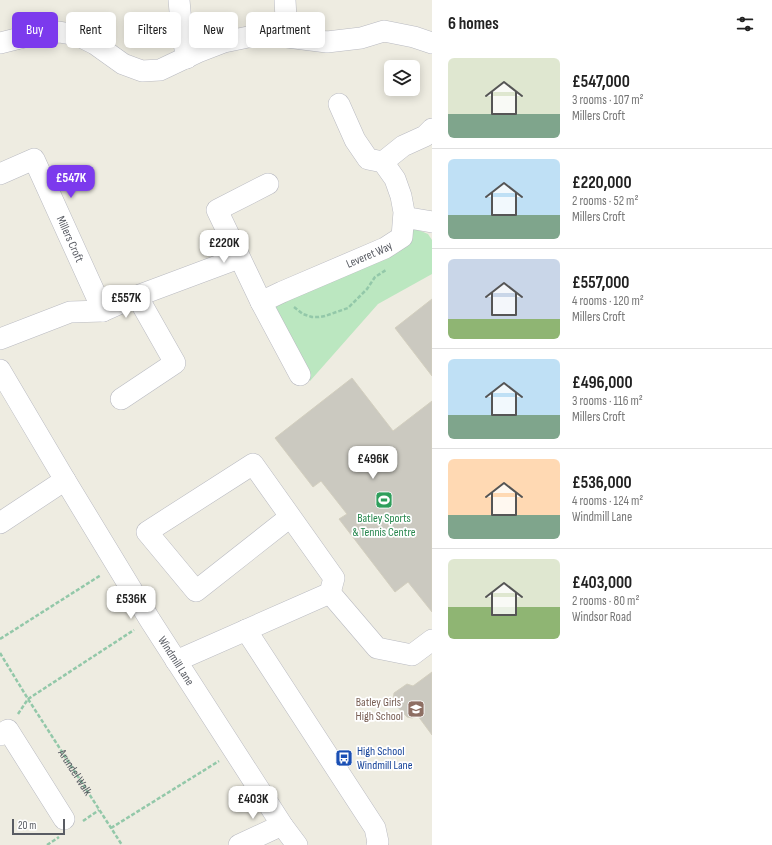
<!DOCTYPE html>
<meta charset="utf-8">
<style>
body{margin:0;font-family:"Sofia Sans Condensed",sans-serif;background:#f6f6f6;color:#222;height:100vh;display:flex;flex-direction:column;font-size:15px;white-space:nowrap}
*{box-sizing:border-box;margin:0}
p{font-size:13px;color:#767676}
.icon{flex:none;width:22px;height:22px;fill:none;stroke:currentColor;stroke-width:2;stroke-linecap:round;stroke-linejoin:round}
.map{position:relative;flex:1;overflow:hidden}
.panel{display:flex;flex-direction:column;background:#fff;width:340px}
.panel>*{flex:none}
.hud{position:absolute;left:12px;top:12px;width:360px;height:36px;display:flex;gap:8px}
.controls{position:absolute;left:384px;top:60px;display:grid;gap:8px}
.controls a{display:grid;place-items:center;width:36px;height:36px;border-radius:6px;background:#fff;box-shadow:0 2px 10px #0003;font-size:20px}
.scale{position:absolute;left:12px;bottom:10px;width:53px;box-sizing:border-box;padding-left:4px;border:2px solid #595c63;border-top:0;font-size:11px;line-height:14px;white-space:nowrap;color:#595c63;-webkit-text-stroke:3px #fff;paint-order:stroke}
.price{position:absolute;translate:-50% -34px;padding:0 9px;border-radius:8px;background:#fff;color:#222;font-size:13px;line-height:26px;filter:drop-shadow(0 1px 2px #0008)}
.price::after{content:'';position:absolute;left:50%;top:24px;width:12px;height:9px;margin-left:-6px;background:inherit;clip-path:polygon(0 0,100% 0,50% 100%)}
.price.active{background:#7c3aed;color:#fff}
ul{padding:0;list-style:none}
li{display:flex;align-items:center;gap:12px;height:100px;padding:0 16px}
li+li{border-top:1px solid #e0e0e0}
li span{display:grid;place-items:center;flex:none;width:112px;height:80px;border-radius:6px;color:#555}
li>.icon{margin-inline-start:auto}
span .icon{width:48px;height:48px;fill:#fffc;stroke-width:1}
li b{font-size:17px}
h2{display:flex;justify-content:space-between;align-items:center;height:48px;padding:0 16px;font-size:17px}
.tag{padding:0 14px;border-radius:6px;background:#fff;box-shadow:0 2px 10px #0003;font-size:14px;line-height:36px}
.tag.active{background:#7c3aed;color:#fff}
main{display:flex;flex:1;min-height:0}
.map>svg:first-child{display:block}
</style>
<main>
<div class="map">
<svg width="432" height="845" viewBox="0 0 432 845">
<rect width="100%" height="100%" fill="#eeece1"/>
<polygon fill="#bbe7c0" points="409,226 428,234 432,240 432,274 378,304 310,381 269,306"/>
<g fill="#cbc9c0" stroke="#d3cfbf">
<polygon points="432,299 432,376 395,328"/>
<polygon points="352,378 393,431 432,401 432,612 408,582 395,592 339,519 347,514 321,481 313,487 275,438"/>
<polygon points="432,672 432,735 418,716 412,718 407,717 393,702 394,693 407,684 413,686"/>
</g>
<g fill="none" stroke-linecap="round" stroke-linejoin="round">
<g stroke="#b9bac1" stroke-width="22">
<g id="minor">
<polyline points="179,0 182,34 187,58"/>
<polyline points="285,0 287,37 327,42 361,38 384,31 414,37 432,43"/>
<polyline points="0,43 36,34 59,32 77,35 95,44 123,64 142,71 160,70 198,52 224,42 253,36 287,37"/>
<polyline points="383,162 403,146 425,136 432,129"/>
<path id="s2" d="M0,174L34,159L103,311"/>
<polyline points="268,184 217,210 261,302 300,375"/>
<polyline points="404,218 415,219 432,222"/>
<path id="s3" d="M261,302L282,292L385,248L402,237L404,212L401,196L395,179L383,162L368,159L355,140L339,104"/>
<polyline points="0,339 70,312 103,311 137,296 239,258"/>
<path id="s4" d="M0,370L65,480L150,620L282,825L297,845"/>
<polyline points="121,399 175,363 137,296"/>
<polyline points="0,523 65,480"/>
<polyline points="330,593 377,648 412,655 432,640"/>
<polyline points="246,630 375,828 378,842 377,845"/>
<polyline points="176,661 330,593 334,578 253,464 147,532 196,591 290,517"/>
<polyline points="0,735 8,730 64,819"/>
<polyline points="239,845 282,825"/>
</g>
</g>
<g stroke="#93c8a9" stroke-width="2.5" stroke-dasharray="4 2" stroke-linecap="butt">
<polyline points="294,307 303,314 312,317 319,317 325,316 348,308 367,289 375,277 386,270"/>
<polyline points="0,639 101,575"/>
<path id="s1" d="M0,653L28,699L122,845"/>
<polyline points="18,714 28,699 134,630"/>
<polyline points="83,821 99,810"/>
<polyline points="111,828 219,761"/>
<polyline points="47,845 59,837"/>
</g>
<use href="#minor" stroke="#fff" stroke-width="21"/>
</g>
<defs>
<g id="stadium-square" transform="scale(0.9)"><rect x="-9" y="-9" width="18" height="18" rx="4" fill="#2e9e5b" stroke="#fff"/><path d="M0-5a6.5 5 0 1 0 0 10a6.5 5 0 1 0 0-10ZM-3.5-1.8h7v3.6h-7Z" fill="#fff"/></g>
<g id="school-square" transform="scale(0.9)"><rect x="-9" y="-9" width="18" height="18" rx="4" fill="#8d6e63" stroke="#fff"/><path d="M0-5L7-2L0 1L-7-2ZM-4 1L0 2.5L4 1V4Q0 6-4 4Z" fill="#fff"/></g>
<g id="bus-square" transform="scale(0.9)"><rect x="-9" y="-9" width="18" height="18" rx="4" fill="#1a4fb4" stroke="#fff"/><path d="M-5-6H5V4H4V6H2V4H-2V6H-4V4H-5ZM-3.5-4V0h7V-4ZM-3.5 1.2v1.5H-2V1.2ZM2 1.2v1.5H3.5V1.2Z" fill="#fff"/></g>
</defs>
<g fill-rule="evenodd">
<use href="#stadium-square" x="384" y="500"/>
<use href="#school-square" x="416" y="709"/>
<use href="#bus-square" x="344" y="758"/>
</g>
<g text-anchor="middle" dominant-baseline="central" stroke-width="3.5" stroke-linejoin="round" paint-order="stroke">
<g font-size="12" fill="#595c63" stroke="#fff">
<text stroke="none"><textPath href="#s2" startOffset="125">Millers Croft</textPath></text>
<text stroke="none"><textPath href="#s3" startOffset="118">Leveret Way</textPath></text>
<text stroke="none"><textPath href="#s4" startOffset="340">Windmill Lane</textPath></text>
<text stroke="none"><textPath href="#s1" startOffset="141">Arundel Walk</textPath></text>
</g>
<g font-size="12" fill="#27864d" stroke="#fff">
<text x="384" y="518">Batley Sports<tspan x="384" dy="14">&amp; Tennis Centre</tspan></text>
</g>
<g font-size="12" fill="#785e54" stroke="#fff" text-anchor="end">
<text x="403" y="702">Batley Girls'<tspan x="403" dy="14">High School</tspan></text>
</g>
<g font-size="12" fill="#164399" stroke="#fff" text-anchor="start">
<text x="357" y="751">High School<tspan x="357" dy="14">Windmill Lane</tspan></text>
</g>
</g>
</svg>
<div class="controls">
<a><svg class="icon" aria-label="layers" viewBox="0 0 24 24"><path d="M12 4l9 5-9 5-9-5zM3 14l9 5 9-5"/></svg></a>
</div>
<div class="scale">20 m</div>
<b class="price active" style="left:71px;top:199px">£547K</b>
<b class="price" style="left:224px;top:264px">£220K</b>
<b class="price" style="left:126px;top:319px">£557K</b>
<b class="price" style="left:373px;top:480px">£496K</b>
<b class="price" style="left:131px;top:620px">£536K</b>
<b class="price" style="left:253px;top:820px">£403K</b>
<div class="hud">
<a class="tag active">Buy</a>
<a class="tag">Rent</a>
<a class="tag">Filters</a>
<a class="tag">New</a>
<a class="tag">Apartment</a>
</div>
</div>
<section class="panel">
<h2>6 homes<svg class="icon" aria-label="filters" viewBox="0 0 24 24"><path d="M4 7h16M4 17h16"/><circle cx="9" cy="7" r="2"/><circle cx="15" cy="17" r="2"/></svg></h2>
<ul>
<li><span style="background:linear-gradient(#dfe7d0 70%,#7fa58c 0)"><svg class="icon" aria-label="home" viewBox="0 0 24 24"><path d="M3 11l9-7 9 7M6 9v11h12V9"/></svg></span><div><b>£547,000</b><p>3 rooms · 107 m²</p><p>Millers Croft</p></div></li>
<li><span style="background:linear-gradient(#bfe0f5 70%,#7fa58c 0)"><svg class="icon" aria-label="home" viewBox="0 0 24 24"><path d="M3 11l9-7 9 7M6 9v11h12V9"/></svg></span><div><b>£220,000</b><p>2 rooms · 52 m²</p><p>Millers Croft</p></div></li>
<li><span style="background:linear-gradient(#c9d6e8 75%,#8fb573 0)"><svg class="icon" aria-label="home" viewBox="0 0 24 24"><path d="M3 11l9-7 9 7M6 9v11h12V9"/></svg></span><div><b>£557,000</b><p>4 rooms · 120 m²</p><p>Millers Croft</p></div></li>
<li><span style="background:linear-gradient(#bfe0f5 70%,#7fa58c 0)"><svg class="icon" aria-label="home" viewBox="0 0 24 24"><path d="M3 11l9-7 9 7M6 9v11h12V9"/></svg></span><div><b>£496,000</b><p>3 rooms · 116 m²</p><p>Millers Croft</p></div></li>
<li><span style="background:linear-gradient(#ffd9b3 70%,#7fa58c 0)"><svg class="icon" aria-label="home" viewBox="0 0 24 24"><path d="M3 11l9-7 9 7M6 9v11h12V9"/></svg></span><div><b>£536,000</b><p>4 rooms · 124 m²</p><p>Windmill Lane</p></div></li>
<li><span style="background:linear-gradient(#dfe7d0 60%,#8fb573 0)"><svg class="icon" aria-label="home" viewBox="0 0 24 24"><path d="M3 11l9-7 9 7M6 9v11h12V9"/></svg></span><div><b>£403,000</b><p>2 rooms · 80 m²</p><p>Windsor Road</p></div></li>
</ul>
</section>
</main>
